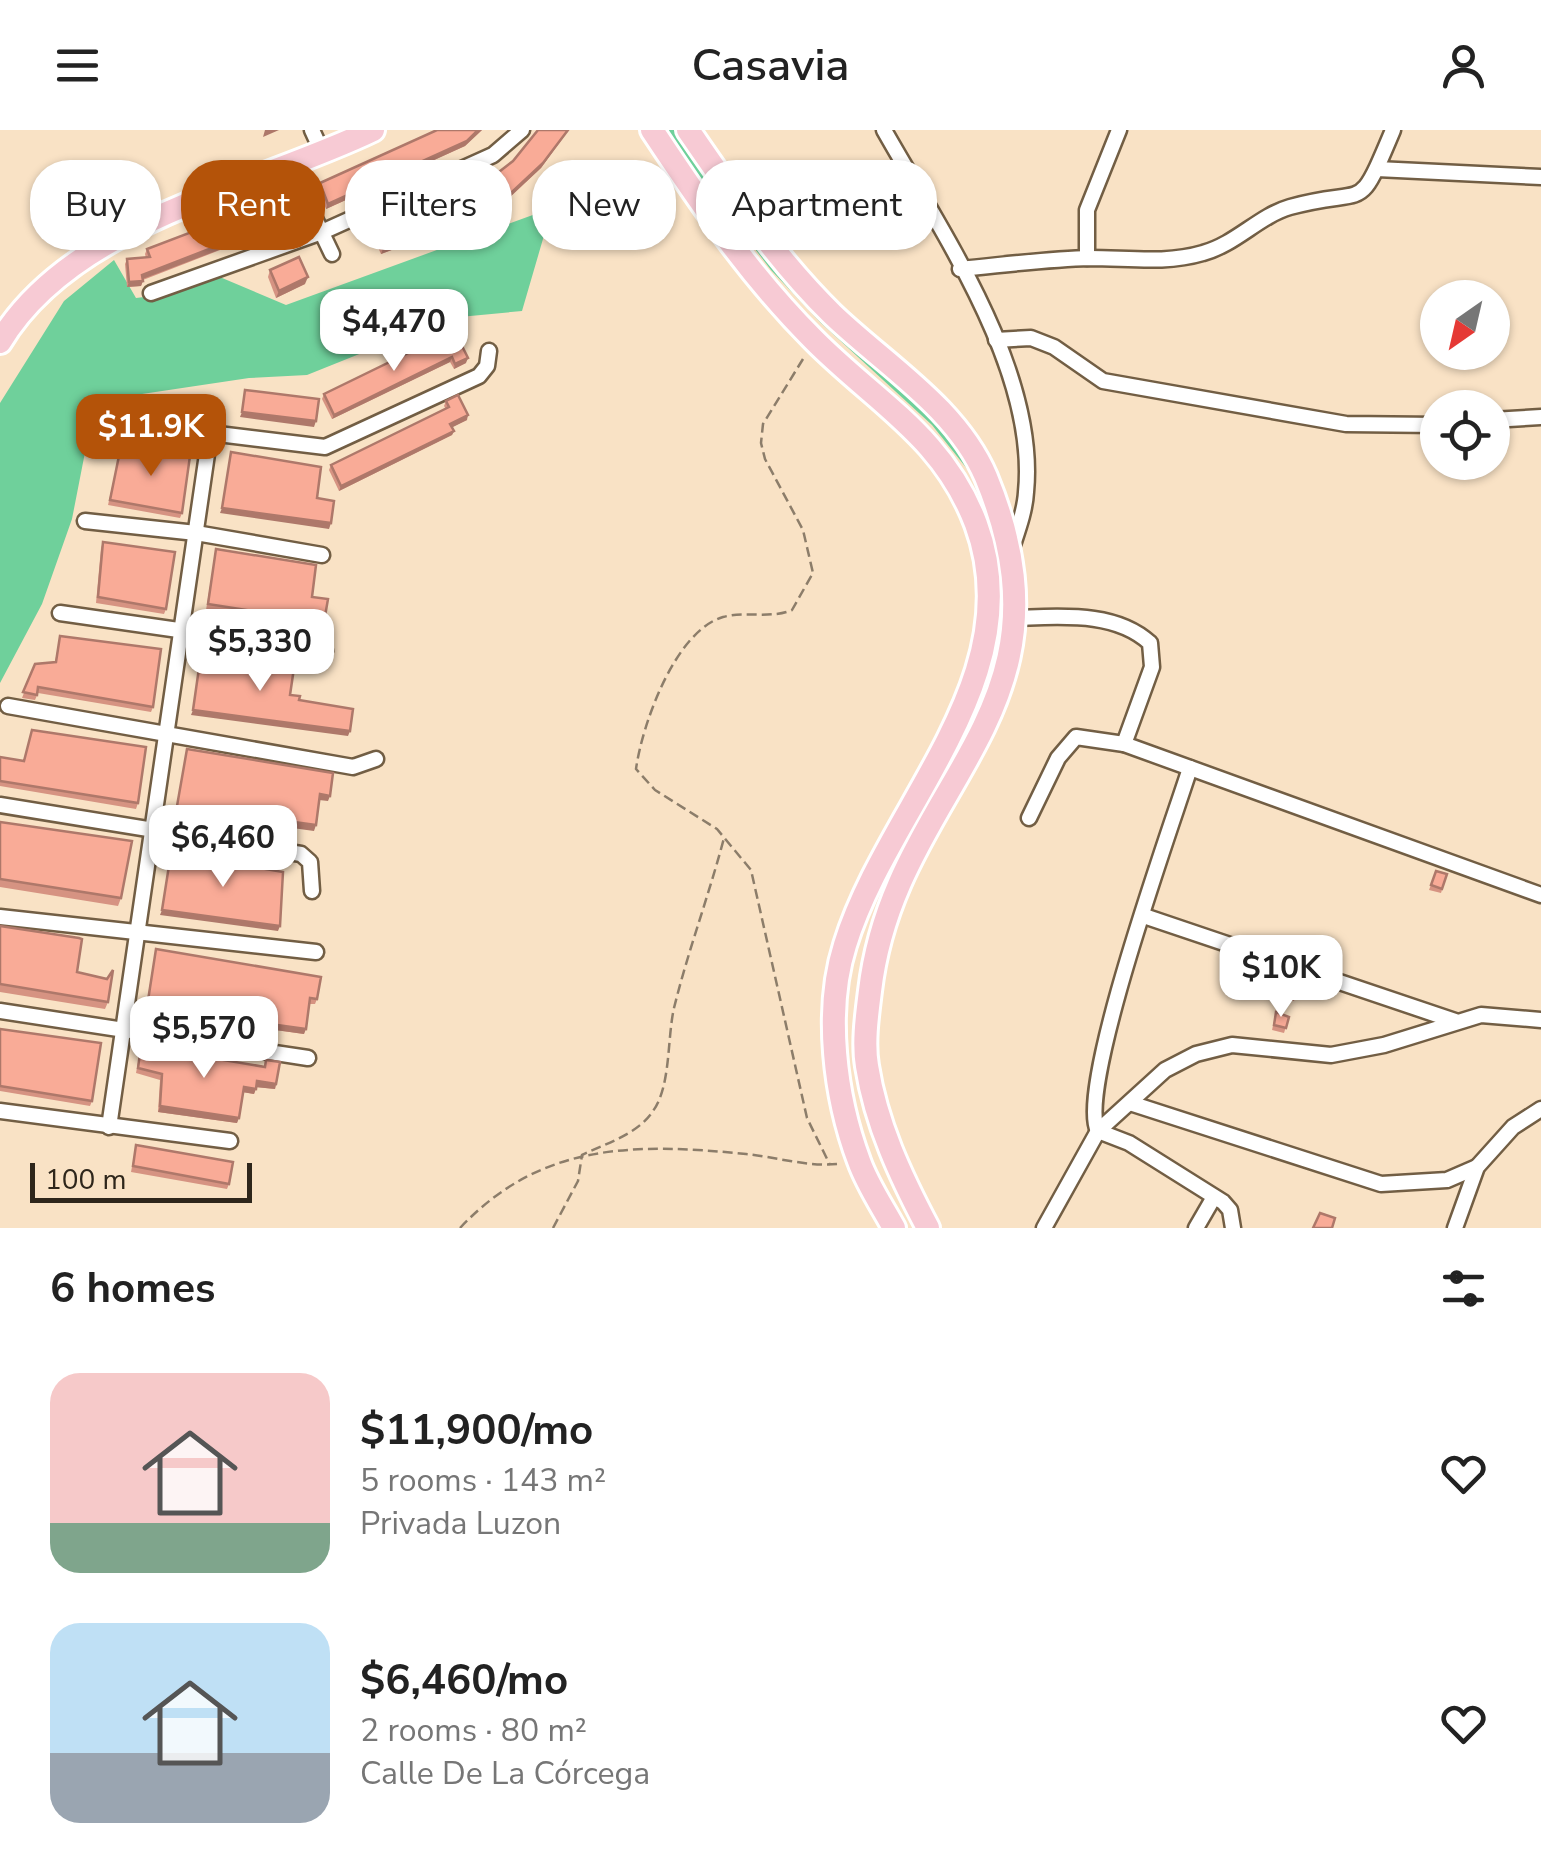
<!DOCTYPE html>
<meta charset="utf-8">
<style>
body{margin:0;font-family:"Nunito Sans",sans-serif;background:#f6f6f6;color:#222;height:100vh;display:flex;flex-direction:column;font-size:38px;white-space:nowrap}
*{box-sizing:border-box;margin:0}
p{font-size:32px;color:#767676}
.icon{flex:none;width:55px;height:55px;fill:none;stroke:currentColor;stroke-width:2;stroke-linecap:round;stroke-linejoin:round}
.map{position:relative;height:1098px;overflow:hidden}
.panel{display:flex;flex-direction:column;background:#fff;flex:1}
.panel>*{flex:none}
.hud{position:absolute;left:30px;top:30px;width:1000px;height:90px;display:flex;gap:20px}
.needle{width:65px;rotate:214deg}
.tools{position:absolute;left:1420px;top:150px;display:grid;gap:20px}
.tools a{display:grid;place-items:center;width:90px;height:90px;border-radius:50%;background:#fff;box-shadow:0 2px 8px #0004;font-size:50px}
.scale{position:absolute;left:30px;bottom:25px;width:222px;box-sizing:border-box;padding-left:10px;border:5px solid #2e261b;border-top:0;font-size:28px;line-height:35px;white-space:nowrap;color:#2e261b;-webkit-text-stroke:8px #f9e2c5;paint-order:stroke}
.price{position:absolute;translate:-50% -85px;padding:0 22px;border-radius:20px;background:#fff;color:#222;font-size:32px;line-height:65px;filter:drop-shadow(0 2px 5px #0008)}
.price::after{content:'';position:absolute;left:50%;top:60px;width:30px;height:22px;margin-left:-15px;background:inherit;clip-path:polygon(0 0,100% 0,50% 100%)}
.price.selected{background:#b45309;color:#fff}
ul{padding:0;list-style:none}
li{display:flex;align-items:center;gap:30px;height:250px;padding:0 50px}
li span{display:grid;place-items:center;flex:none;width:280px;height:200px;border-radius:30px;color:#555}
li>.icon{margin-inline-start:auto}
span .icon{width:120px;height:120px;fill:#fffc;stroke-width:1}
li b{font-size:42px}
h2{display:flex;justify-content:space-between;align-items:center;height:120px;padding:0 50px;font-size:42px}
.chip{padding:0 35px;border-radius:40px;background:#fff;box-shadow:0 2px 8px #0004;font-size:35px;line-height:90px}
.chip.selected{background:#b45309;color:#fff}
header{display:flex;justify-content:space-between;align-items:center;height:130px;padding:0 50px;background:#fff;font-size:45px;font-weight:600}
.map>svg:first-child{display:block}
</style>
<header><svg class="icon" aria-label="menu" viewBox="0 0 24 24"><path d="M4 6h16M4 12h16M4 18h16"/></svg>Casavia<svg class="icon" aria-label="person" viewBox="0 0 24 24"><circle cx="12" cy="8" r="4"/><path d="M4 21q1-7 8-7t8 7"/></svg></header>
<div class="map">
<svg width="1541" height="1098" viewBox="0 0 1541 1098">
<rect width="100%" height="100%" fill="#f9e2c5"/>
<g fill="#6fd09b">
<polygon points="664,0 679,0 937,287 978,344 1000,408 1000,510 985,560 973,588 966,593 993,512 994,411 972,345 932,295 821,193 771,140"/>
<polygon points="552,78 522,181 449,188 307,245 249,248 122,267 88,307 72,389 42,474 0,553 0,273 64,171 114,130 136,168 169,164 215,145 286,175"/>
</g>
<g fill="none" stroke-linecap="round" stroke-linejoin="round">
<g stroke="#725e44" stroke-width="19">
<g id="street">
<polyline points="312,0 323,24"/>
<path d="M884,0C941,101 1038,241 1026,362C1025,382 1017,402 1011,421"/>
<polyline points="290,36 332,124"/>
<polyline points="1377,39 1541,47"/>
<polyline points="1087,128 1087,80 1119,0"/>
<path d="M960,139C1003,135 1047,129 1090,128C1128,128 1166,134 1203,123C1236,114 1259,86 1290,77C1370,55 1356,88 1393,0"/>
<polyline points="151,163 322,102 493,25 522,0"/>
<polyline points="996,210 1031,208 1054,217 1103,251 1346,294 1438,295"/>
<polyline points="1492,290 1541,287"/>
<polyline points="210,303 325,317 479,246 487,236 489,221"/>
<polyline points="137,305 209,314"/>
<polyline points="85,391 196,403 322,425"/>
<polyline points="60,483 325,521"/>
<path d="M1012,488C1058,487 1114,480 1150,513L1152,537L1124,614"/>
<polyline points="8,576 353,637 376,629"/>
<path d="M1190,638C1172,695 1076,960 1098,1001L1129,1013L1223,1072L1230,1080L1233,1098"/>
<polyline points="0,675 301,724 310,732 312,761"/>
<polyline points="1029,688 1058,628 1076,607 1124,614 1541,765"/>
<polyline points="1144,786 1455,891"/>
<polyline points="0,787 316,822"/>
<polyline points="0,881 308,928"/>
<polyline points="1130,973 1381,1054 1447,1050 1477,1037"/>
<polyline points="0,981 230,1011"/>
<polyline points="109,997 213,283"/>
<polyline points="1044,1098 1098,1001 1165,940 1196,924 1232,915 1331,925 1384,915 1481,885 1541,890"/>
<polyline points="1196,1098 1214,1067"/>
<polyline points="1455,1098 1477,1037 1513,997 1541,979"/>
</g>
</g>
<g stroke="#fff" stroke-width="28">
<g id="primary">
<path d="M652,0C701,74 750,146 813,209C875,272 943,306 976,394C1033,548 887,677 845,815C824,881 835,967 859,1031C867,1054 882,1076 894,1098"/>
<path d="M688,0C733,65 775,128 832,184C885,235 956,277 986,347C1085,587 894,653 870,861C867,885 863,913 867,936C876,994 901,1047 928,1098"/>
<path d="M0,212C72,91 253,58 373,0"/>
</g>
</g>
<g stroke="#8c7d6a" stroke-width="2.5" stroke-dasharray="10 5" stroke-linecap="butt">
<path d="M803,229L763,294L761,313L765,329L803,400L813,443L792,480C771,489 745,481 723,487C675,501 642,595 636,639L655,660L717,699L751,740L807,988L830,1035"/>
<path d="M460,1098C541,1012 634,1013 746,1024C775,1027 808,1037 838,1034"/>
<path d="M553,1098L578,1051L582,1025C607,1013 638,1004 653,981C671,956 667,909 674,878C688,821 709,765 724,708"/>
</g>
<use href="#street" stroke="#fff" stroke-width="14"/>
<use href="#primary" stroke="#f7cad4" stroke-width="22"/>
</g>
<g fill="#d69382">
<polygon points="437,0 482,0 465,16 326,79 318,58 320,53"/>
<polygon points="566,4 541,38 510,67 471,90 381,124 372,104 374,98 486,52"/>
<polygon points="289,88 287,94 143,150 141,156 127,157 125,134 127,129 146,128 145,124 147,119"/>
<polygon points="270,140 305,154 276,168 268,147"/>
<polygon points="440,216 466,233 454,239 450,232 332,289 322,269 324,264"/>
<polygon points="157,269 177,286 173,296 152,292"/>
<polygon points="446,271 467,290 452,297 454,301 452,305 339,361 329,340 331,335 446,279 444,276"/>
<polygon points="121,316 182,383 180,388 108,375"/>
<polygon points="103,412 166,479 164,484 96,473 101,418"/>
<polygon points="216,419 312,467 324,492 322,497 206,480"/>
<polygon points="60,506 153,577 151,582 38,563 35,570 22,568 35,534 55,532"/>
<polygon points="0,627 138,673 136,679 0,656"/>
<polygon points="0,692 121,768 118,776 0,757"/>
<polygon points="1436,741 1447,744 1441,763 1429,760"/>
<polygon points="0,796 77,842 107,849 108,872 105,879 0,862"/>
<polygon points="156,819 317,869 315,874 310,874 304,904 145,882"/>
<polygon points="1272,839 1301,850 1294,871 1262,864"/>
<polygon points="1276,882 1289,887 1284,903 1272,900"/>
<polygon points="0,899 92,971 90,976 0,961"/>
<polygon points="141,916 264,937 266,930 276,954 275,959 256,957 254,964 243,962 237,993 158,982 160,950 136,943"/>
<polygon points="136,1015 229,1054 227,1059 131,1042"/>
</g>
<g fill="#ae786a">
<polygon points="265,0 279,0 263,7"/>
<polygon points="478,0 482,0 465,16 326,79 328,74"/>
<polygon points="568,0 541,38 510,67 471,90 381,124 383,119"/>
<polygon points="289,88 287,94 140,150 142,145"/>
<polygon points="308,147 305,154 276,168 279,161"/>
<polygon points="143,151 141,156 127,157 129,152"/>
<polygon points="452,227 450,232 332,289 334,285"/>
<polygon points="468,228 466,233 454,239 455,234"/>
<polygon points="242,282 316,291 314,297 240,287"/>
<polygon points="468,285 467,290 449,299 450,294"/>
<polygon points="454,301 452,305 339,361 341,356"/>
<polygon points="222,378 331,393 329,399 220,383"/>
<polygon points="193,580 350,601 348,606 191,585"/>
<polygon points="320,664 330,666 328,671 319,670"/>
<polygon points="177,676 316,695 314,701 175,682"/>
<polygon points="162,780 280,796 278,801 160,785"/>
<polygon points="147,877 306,899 304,904 145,882"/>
<polygon points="257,951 276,954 275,959 255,957"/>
<polygon points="244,957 256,959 254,964 242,962"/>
<polygon points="160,976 239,988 237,993 158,982"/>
</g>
<g fill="#f9ab97" stroke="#ae786a" stroke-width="2.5">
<polygon points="437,0 478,0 467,11 328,74 320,53"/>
<polygon points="538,0 568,0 543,33 512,62 473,85 383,119 374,98 486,52 513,31"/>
<polygon points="281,68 289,88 142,145 143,151 129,152 127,129 150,127 147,119"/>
<polygon points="299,127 308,147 279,161 270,140"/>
<polygon points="458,208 468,228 455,234 452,227 334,285 324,264 437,209 440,216"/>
<polygon points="245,260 319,269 316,291 242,282"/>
<polygon points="458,265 468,285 450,294 454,301 341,356 331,335 449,277 446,271"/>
<polygon points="157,269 179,273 177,286 155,283"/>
<polygon points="121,316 190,326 182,383 110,370"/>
<polygon points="231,322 321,337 317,368 334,371 331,393 222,378"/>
<polygon points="103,412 175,422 166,479 98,467"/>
<polygon points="216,419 316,435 312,467 328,469 324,492 208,474"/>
<polygon points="60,506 161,519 153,577 38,557 37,565 23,562 35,534 56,532"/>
<polygon points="201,524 294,538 290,565 300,566 299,570 353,579 350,601 193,580"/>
<polygon points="32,600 146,617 138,673 0,651 0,627 24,631"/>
<polygon points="187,619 333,643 330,666 320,664 316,695 177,676"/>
<polygon points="0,692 132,711 121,768 0,749"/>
<polygon points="171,723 283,742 280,796 162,780"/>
<polygon points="1436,741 1447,744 1442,759 1431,755"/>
<polygon points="0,796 79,808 82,809 77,842 107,849 113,840 108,872 0,854"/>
<polygon points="156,819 321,847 317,869 310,868 306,899 147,877"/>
<polygon points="1272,839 1301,850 1296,866 1264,860"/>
<polygon points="1276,882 1289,887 1286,898 1274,895"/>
<polygon points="0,899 101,913 92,971 0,956"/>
<polygon points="141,916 265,937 266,930 280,932 276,954 257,951 256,959 244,957 239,988 160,976 162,944 138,938"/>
<polygon points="136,1015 233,1032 229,1054 133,1036"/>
<polygon points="1320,1083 1335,1088 1332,1098 1313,1098"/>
</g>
</svg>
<div class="tools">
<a><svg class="needle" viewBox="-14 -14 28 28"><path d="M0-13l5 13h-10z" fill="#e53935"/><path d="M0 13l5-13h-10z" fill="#767676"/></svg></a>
<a><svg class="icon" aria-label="locate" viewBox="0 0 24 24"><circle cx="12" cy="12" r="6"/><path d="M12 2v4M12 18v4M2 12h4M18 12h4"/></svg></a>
</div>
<div class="scale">100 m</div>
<b class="price" style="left:394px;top:244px">$4,470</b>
<b class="price selected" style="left:151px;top:349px">$11.9K</b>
<b class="price" style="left:260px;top:564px">$5,330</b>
<b class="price" style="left:223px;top:760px">$6,460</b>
<b class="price" style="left:1281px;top:890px">$10K</b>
<b class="price" style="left:204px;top:951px">$5,570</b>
<div class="hud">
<a class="chip">Buy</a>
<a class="chip selected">Rent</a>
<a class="chip">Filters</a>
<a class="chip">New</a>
<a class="chip">Apartment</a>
</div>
</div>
<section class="panel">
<h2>6 homes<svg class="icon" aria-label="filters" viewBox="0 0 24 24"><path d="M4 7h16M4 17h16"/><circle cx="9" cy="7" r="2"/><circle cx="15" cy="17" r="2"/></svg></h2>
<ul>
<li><span style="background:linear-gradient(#f6c9c9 75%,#7fa58c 0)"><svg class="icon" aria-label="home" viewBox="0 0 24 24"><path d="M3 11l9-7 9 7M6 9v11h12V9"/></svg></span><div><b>$11,900/mo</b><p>5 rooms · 143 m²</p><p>Privada Luzon</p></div><svg class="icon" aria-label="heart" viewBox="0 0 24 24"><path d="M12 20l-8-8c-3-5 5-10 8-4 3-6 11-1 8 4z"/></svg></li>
<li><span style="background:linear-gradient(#bfe0f5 65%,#9aa5b1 0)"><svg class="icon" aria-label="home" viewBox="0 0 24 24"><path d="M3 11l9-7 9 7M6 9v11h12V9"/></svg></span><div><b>$6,460/mo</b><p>2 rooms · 80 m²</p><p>Calle De La Córcega</p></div><svg class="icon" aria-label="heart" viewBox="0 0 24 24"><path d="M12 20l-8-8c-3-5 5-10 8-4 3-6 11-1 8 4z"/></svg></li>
</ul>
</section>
